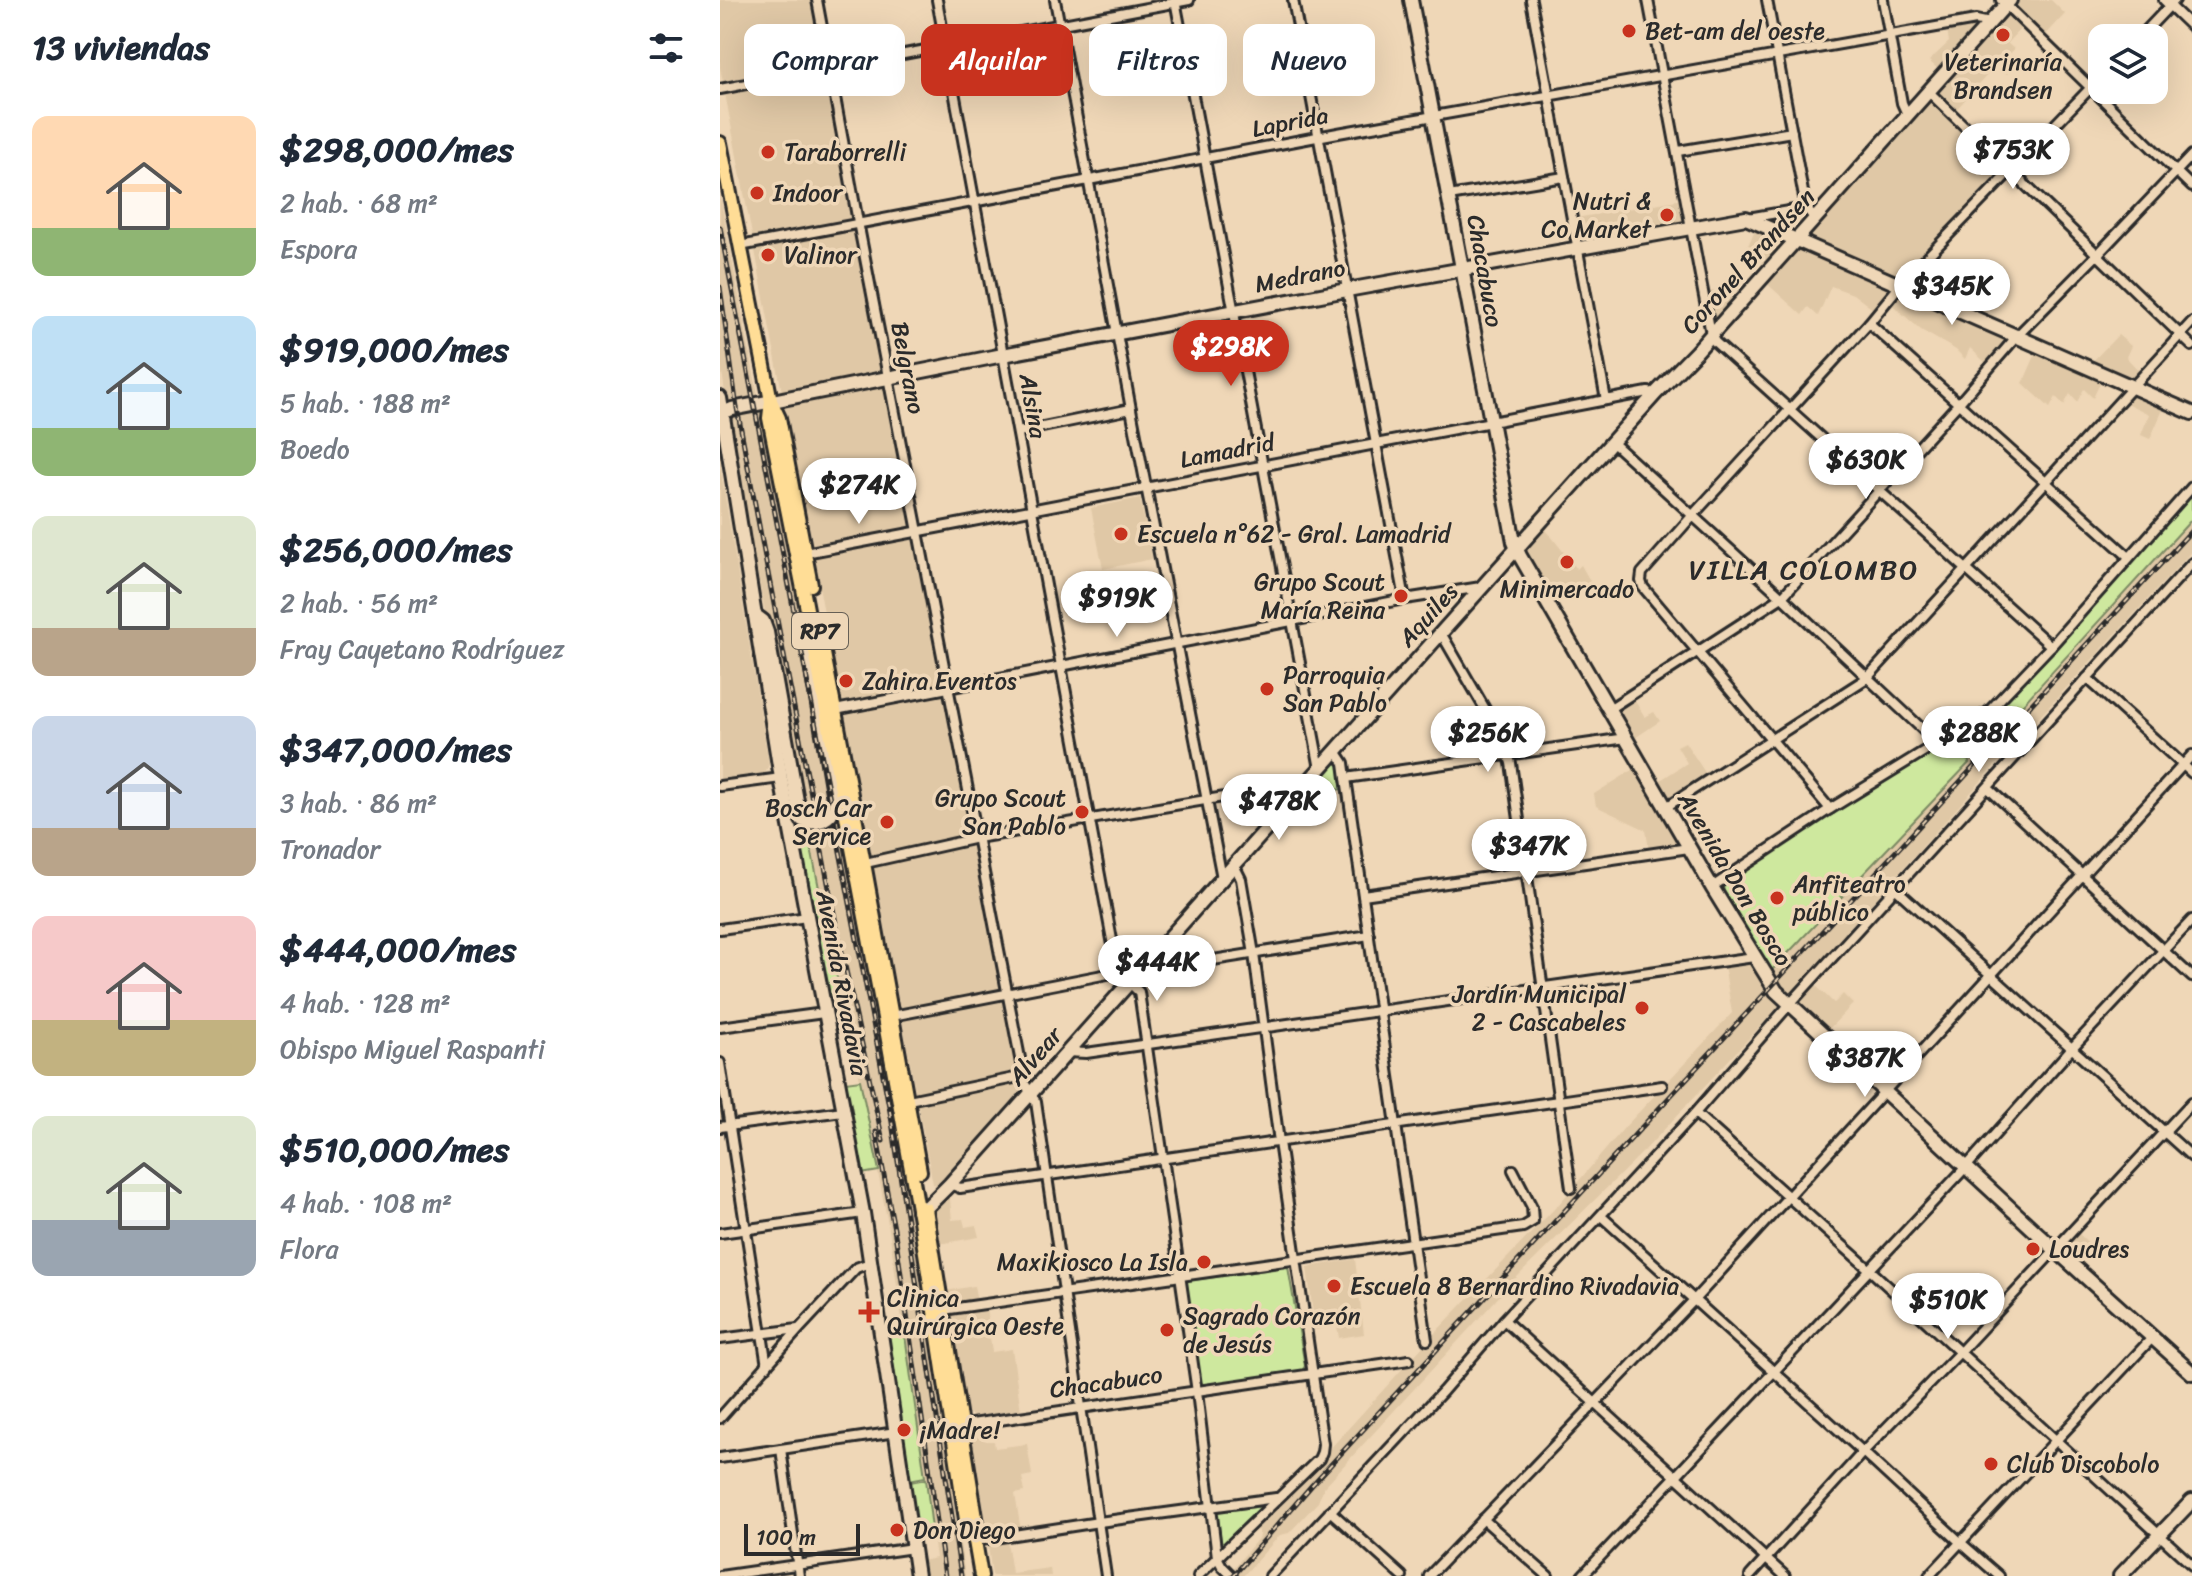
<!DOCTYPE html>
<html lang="es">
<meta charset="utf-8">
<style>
body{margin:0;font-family:Sriracha,sans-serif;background:#f6f6f7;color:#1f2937;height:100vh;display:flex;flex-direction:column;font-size:30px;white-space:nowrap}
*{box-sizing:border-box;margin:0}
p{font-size:26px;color:#747a83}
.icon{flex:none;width:44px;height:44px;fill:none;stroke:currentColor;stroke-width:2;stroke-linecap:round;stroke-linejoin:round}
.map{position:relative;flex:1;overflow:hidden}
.side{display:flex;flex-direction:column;background:#fff;width:720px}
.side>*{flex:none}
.banner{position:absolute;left:24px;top:24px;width:760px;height:72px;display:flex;gap:16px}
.tools{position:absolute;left:1368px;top:24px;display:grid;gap:16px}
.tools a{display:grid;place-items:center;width:80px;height:80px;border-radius:16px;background:#fff;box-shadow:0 8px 32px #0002;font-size:40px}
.scale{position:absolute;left:24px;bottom:20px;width:116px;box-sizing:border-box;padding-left:8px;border:4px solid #2b2b2b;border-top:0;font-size:22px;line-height:28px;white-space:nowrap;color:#2b2b2b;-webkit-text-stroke:6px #efd7b7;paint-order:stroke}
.price{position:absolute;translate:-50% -68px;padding:0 18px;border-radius:28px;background:#fff;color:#222;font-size:26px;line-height:52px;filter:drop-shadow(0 2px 4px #0008)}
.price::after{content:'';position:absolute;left:50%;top:48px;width:24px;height:18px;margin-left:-12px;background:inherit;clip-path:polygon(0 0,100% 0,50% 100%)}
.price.active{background:#c8321e;color:#fff}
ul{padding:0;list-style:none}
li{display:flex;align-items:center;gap:24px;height:200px;padding:0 32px}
li span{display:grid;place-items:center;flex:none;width:224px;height:160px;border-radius:16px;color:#555}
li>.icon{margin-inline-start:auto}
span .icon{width:96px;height:96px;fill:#fffc;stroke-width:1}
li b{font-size:34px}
h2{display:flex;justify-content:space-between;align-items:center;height:96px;padding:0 32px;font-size:34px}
.pill{padding:0 28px;border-radius:16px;background:#fff;box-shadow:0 8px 32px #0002;font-size:28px;line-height:72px}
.pill.active{background:#c8321e;color:#fff}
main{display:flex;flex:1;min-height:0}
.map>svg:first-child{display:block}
</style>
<main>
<section class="side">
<h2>13 viviendas<svg class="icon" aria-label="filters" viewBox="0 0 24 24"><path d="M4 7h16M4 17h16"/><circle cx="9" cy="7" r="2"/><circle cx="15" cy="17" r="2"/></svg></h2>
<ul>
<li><span style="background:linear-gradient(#ffd9b3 70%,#8fb573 0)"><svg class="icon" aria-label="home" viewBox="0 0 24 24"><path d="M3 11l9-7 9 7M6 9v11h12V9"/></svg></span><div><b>$298,000/mes</b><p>2 hab. · 68 m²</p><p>Espora</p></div></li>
<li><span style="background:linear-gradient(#bfe0f5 70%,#8fb573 0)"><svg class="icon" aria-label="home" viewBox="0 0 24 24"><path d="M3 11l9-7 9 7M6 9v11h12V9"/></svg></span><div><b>$919,000/mes</b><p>5 hab. · 188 m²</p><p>Boedo</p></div></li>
<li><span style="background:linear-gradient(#dfe7d0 70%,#b9a48a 0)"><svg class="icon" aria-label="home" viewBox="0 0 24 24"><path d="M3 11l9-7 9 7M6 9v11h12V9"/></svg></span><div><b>$256,000/mes</b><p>2 hab. · 56 m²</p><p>Fray Cayetano Rodríguez</p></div></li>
<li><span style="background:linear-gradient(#c9d6e8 70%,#b9a48a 0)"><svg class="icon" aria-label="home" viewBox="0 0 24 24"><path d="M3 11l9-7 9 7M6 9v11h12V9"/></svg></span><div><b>$347,000/mes</b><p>3 hab. · 86 m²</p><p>Tronador</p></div></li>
<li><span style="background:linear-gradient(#f6c9c9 65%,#c2b280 0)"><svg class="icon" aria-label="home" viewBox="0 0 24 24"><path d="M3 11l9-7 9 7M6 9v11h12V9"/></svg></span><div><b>$444,000/mes</b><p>4 hab. · 128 m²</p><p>Obispo Miguel Raspanti</p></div></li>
<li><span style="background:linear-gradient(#dfe7d0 65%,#9aa5b1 0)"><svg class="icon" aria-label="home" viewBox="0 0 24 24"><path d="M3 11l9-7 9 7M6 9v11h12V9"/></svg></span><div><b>$510,000/mes</b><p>4 hab. · 108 m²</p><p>Flora</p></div></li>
</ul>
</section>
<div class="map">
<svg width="1472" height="1576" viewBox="0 0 1472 1576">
<rect width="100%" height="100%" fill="#efd7b7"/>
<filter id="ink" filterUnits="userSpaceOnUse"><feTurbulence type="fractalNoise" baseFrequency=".0125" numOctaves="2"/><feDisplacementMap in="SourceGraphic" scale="16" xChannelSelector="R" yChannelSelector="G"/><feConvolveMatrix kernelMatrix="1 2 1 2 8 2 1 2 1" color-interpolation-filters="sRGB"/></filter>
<g filter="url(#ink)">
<g fill="#e0c8a6">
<polygon points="0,0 94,0 301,1071 303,1088 299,1101 217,1185 213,1184 0,67"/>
<polygon points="1296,0 1331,0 1345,14 1323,38 1294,7"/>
<polygon points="1288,15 1302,27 1287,43 1294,49 1289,55 1297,63 1287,74 1277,64 1234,112 1217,95 1216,90 1283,16"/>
<polygon points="1253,23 1257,29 1220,71 1209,61 1229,42 1227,28"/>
<polygon points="1209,100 1214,101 1280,166 1282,169 1281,175 1182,280 1089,240 1087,233"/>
<polygon points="0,196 183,1156 245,1576 203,1576 201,1561 216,1558 169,1229 140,1080 97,881 12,441 0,358"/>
<polygon points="963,199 966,224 863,243 861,241 856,218"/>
<polygon points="1037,225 1067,240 1045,266 1027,248"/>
<polygon points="1074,245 1170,286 1170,292 1154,310 1133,294 1111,286 1098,316 1088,307 1082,315 1043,280"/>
<polygon points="1252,272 1261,281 1269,275 1276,281 1248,312 1225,301"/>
<polygon points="1003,290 1015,299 996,320 993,318 987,292"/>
<polygon points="1179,291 1289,339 1288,341 1268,365 1250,348 1245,359 1236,350 1201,330 1169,302"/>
<polygon points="1398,335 1411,346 1406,357 1420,372 1411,381 1370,364"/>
<polygon points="1318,349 1383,377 1373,398 1364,389 1357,402 1350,394 1344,405 1336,397 1330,408 1303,383"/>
<polygon points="1410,392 1445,405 1430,439 1421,435 1429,414 1402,401"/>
<polygon points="0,465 49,764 45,774 0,781"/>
<polygon points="420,498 432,559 383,569 371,508"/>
<polygon points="1472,519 1472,551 1281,759 1072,992 926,1149 797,1277 604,1487 598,1502 569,1533 560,1535 523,1576 507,1576 540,1536 536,1527 579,1483 713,1335 839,1204 904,1128 1012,1013 1004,965 1028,963 1043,982 1057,963 1250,762 1361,638"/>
<polygon points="823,526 857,569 861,565 870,581 835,605 804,554 803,546"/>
<polygon points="913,698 925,717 934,712 940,721 915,738 898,708"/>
<polygon points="965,742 988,777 953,799 949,798 939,781 967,763 957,746"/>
<polygon points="916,768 958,839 958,844 953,847 929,850 926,830 876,806 874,794"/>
<polygon points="1094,984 1114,1003 1123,994 1133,1004 1106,1032 1081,1007 1079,1002"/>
<polygon points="229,1189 232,1220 243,1219 245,1227 256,1225 259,1237 219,1244 213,1211 215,1205"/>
<polygon points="1357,1232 1376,1250 1363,1264 1346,1247 1347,1242"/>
<polygon points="635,1259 644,1334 619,1338 617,1326 595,1330 587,1267"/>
<polygon points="254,1286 257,1301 234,1304 227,1301 226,1291"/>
<polygon points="266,1307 272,1352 292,1349 301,1411 254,1417 245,1410 230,1319 236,1312"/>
<polygon points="266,1427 268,1438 266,1438 266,1441 274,1441 275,1448 307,1444 312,1475 302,1477 305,1492 295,1494 301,1531 272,1535 267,1534 264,1529 249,1435 253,1429"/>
<polygon points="287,1541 292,1573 330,1568 331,1576 272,1576 268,1546 271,1543"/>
</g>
<g fill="#cee89e" stroke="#7c8a64" stroke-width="2">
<polygon points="1472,491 1472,519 1252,760 1227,740 1273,712"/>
<polygon points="1225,741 1250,762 1051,971 1004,891 1003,886 1006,882 1121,806"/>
<polygon points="614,762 619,765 623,789 584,793"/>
<polygon points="90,843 120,993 107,995 85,887 81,844"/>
<polygon points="140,1080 159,1171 141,1174 125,1082"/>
<polygon points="568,1267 585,1366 582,1371 487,1386 481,1383 466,1281"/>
<polygon points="183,1321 205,1477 189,1480 165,1324"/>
<polygon points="206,1479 213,1537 198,1539 190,1482"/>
<polygon points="544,1506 502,1550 497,1511"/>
</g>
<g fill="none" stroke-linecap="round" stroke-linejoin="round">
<g stroke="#2b2b2b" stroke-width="14">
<g id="street">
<polyline points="97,0 138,222 305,1084 316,1102 386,1576"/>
<polyline points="217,0 398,972 419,992 477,1392 497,1557 502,1566 512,1576"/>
<polyline points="335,0 411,409 502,878"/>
<polyline points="455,0 600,769"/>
<polyline points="573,0 685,599"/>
<polyline points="811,0 886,400"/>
<polyline points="928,0 991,334 995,342 1331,646"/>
<polyline points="1047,0 1086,208 1095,219"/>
<polyline points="1163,0 1182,103 1187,114"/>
<polyline points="1281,0 1472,187"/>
<polyline points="1444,0 1472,27"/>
<polyline points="1419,38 1455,0"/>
<polyline points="0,89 469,0"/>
<polyline points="1208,91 1472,346"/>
<polyline points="958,151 1072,132"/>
<polyline points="729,196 844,177"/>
<polyline points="1028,218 1086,208"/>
<polyline points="20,246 618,133 1256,20 1270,23"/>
<polyline points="1149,323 1409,557"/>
<polyline points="298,432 411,409"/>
<polyline points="892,442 1062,597 1217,743"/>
<polyline points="85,553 928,392 936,393"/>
<polyline points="721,633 783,740 791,763 851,1188"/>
<polyline points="1367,678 1472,773"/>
<polyline points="889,709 1062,597 1239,403 1297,336 1377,255 1472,155"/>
<polyline points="110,711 685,599 761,587"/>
<polyline points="616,751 624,763 626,778 707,1340"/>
<polyline points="626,778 906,738"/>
<polyline points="0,786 61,778"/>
<polyline points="1268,788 1472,977"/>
<polyline points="946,807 1147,678 1472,322"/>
<polyline points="1110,809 923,587 921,581 922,573 973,515 1149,323 1181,284 1382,76"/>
<polyline points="141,864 257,838 588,783"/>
<polyline points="992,887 1110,809 1268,712 1331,646 1472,487"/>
<polyline points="1176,889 1472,1157"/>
<polyline points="643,895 969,848"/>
<polyline points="0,929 87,917"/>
<polyline points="418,972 649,935"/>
<polyline points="167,1017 398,972"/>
<polyline points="0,1027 104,1013"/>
<polyline points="347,1052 366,1053 1034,957"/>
<polyline points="0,1063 47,1366"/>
<polyline points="184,1101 304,1076"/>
<polyline points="975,1113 1149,1269 1472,1565"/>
<polyline points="0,1127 123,1111"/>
<polyline points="230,1184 240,1188 942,1086"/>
<polyline points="881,1216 1143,1452 1240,1542 1279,1576"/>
<polyline points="0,1233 143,1213"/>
<polyline points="223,1310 803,1227 813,1221 812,1207 793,1170"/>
<polyline points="784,1320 1065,1576"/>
<polyline points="0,1339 78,1329"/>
<polyline points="0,1418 79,1329 136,1268 144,1265 151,1265"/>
<polyline points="238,1426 689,1360"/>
<polyline points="61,1449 79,1576"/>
<polyline points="0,1458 176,1432"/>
<polyline points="610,1511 682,1576"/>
<polyline points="763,1519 828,1576"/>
<polyline points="255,1541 379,1522 556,1498"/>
<polyline points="0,1576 193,1548"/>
<polyline points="478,1576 599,1459 602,1452 603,1444 559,1142 534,954 521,879 514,865"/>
<polyline points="550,1576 723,1391 784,1320 975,1113 1069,1005 1472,563"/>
<polyline points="709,1576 974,1300 1472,755"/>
<polyline points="862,1576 1246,1167 1351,1049 1472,920"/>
<polyline points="1030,1576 1143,1452 1240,1352 1472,1102"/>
<polyline points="1209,1576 1433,1337"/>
</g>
</g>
<g stroke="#2b2b2b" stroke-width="18">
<g id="secondary">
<polyline points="691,0 794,542 800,556 992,887 1056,991 1329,1244 1472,1373"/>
<polyline points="0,398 61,778 143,1213 197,1576"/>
<polyline points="0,414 12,409 283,355 627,290 1026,218 1472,413"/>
<polyline points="35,615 43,621 47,632 79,812"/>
<polyline points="85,619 85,629 115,804"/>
<polyline points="198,1210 206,1208 230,1184 721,633 936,393 976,352 1290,0"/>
<polyline points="1400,1576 1472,1501"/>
</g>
</g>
<g stroke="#2b2b2b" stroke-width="18">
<g id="primary">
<polyline points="0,143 51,401 49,418 86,604 164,1018 200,1220 247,1526 255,1541 261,1576"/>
<polyline points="51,401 59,418 91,585"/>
<polyline points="99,627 144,863 200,1171"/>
<polyline points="206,1209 258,1530 255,1541"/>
</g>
</g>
<use href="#street" stroke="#efd7b7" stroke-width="8"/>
<use href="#secondary" stroke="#efd7b7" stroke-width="12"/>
<use href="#primary" stroke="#ffdd96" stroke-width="12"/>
<g stroke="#2b2b2b" stroke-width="5">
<g id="rail">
<polyline points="0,227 172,1122 241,1576"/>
<polyline points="0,287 17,408 47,568 117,929 163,1141"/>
<polyline points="156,1132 176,1240 225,1576"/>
<polyline points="513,1576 592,1485 1472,530"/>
</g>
</g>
<use href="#rail" stroke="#efd7b7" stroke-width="2" stroke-dasharray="6" stroke-linecap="butt"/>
<g stroke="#2b2b2b" stroke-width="18" stroke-linecap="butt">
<path id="secondary-bridge" d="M79,812L82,820C96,826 112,820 115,804"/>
</g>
<use href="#secondary-bridge" stroke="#efd7b7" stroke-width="12"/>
</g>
</g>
<g fill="#c8321e" stroke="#efd7b7" stroke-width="3">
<circle cx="909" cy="31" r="8"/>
<circle cx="1283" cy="35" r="8"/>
<circle cx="48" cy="152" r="8"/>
<circle cx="37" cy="193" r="8"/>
<circle cx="947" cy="215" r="8"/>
<circle cx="48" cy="255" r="8"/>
<circle cx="401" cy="534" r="8"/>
<circle cx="847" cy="562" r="8"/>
<circle cx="681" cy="596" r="8"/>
<circle cx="126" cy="681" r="8"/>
<circle cx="547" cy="689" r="8"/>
<circle cx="362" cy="812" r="8"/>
<circle cx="167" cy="822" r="8"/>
<circle cx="1057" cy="898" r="8"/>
<circle cx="922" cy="1008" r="8"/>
<circle cx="1313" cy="1249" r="8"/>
<circle cx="484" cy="1262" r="8"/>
<circle cx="614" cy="1286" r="8"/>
<path d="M145 1300h8v8h8v8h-8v8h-8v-8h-8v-8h8z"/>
<circle cx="447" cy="1330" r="8"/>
<circle cx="184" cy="1430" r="8"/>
<circle cx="1271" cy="1464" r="8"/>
<circle cx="177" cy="1530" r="8"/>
</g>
<g text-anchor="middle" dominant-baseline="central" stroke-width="7" stroke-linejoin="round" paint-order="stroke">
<rect fill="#efd7b7" stroke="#665f55" stroke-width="2" x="72" y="613" width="56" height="36" rx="6"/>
<g font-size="22" font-weight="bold" fill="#2b2b2b">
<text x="100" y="631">RP7</text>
</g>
<g font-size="24" fill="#2b2b2b" stroke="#efd7b7" text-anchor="start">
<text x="925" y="31">Bet-am del oeste</text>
<text x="1283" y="62" text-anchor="middle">Veterinaría<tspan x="1283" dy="28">Brandsen</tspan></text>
<text x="64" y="152">Taraborrelli</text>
<text x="53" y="193">Indoor</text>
<text x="931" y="201" text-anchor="end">Nutri &amp;<tspan x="931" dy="28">Co Market</tspan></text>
<text x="64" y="255">Valinor</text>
<text x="417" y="534">Escuela n°62 - Gral. Lamadrid</text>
<text x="665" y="582" text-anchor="end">Grupo Scout<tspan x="665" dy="28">María Reina</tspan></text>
<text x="847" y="589" text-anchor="middle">Minimercado</text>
<text x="563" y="675">Parroquia<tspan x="563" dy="28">San Pablo</tspan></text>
<text x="142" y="681">Zahira Eventos</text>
<text x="346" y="798" text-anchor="end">Grupo Scout<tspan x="346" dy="28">San Pablo</tspan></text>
<text x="151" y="808" text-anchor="end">Bosch Car<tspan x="151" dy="28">Service</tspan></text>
<text x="1073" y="884">Anfiteatro<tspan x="1073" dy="28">público</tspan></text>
<text x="906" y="994" text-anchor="end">Jardín Municipal<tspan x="906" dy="28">2 - Cascabeles</tspan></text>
<text x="1329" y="1249">Loudres</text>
<text x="468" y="1262" text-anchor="end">Maxikiosco La Isla</text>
<text x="630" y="1286">Escuela 8 Bernardino Rivadavia</text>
<text x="167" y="1298">Clinica<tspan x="167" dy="28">Quirúrgica Oeste</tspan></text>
<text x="463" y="1316">Sagrado Corazón<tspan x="463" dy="28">de Jesús</tspan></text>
<text x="200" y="1430">¡Madre!</text>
<text x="1287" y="1464">Club Discobolo</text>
<text x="193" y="1530">Don Diego</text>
</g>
<g font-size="24" fill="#2b2b2b" stroke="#efd7b7">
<text transform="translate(570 122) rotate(-11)">Laprida</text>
<text transform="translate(1028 261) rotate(-48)">Coronel Brandsen</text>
<text transform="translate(765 271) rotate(80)">Chacabuco</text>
<text transform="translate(580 276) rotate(-11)">Medrano</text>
<text transform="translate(188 368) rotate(79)">Belgrano</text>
<text transform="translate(313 406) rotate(80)">Alsina</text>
<text transform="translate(507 451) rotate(-11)">Lamadrid</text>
<text transform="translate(708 615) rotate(-48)">Aquiles</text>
<text transform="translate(1015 879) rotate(59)">Avenida Don Bosco</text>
<text transform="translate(122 983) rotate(79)">Avenida Rivadavia</text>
<text transform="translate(315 1056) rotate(-49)">Alvear</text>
<text transform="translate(386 1382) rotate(-8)">Chacabuco</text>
</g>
<g font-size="28" letter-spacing="2" fill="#2b2b2b" stroke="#efd7b7">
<text x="1084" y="569">VILLA COLOMBO</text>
</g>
</g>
</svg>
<div class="tools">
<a><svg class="icon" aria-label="layers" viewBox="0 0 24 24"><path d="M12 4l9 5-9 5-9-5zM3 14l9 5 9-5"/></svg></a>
</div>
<div class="scale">100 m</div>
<b class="price" style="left:1293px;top:191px">$753K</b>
<b class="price" style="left:1232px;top:327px">$345K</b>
<b class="price active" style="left:511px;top:388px">$298K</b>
<b class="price" style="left:1146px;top:501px">$630K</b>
<b class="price" style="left:139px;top:526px">$274K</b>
<b class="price" style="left:397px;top:639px">$919K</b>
<b class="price" style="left:768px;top:774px">$256K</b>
<b class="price" style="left:1259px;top:774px">$288K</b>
<b class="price" style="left:559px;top:842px">$478K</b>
<b class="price" style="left:809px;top:887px">$347K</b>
<b class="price" style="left:437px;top:1003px">$444K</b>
<b class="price" style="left:1145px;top:1099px">$387K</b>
<b class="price" style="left:1228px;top:1341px">$510K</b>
<div class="banner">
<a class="pill">Comprar</a>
<a class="pill active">Alquilar</a>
<a class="pill">Filtros</a>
<a class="pill">Nuevo</a>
</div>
</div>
</main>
